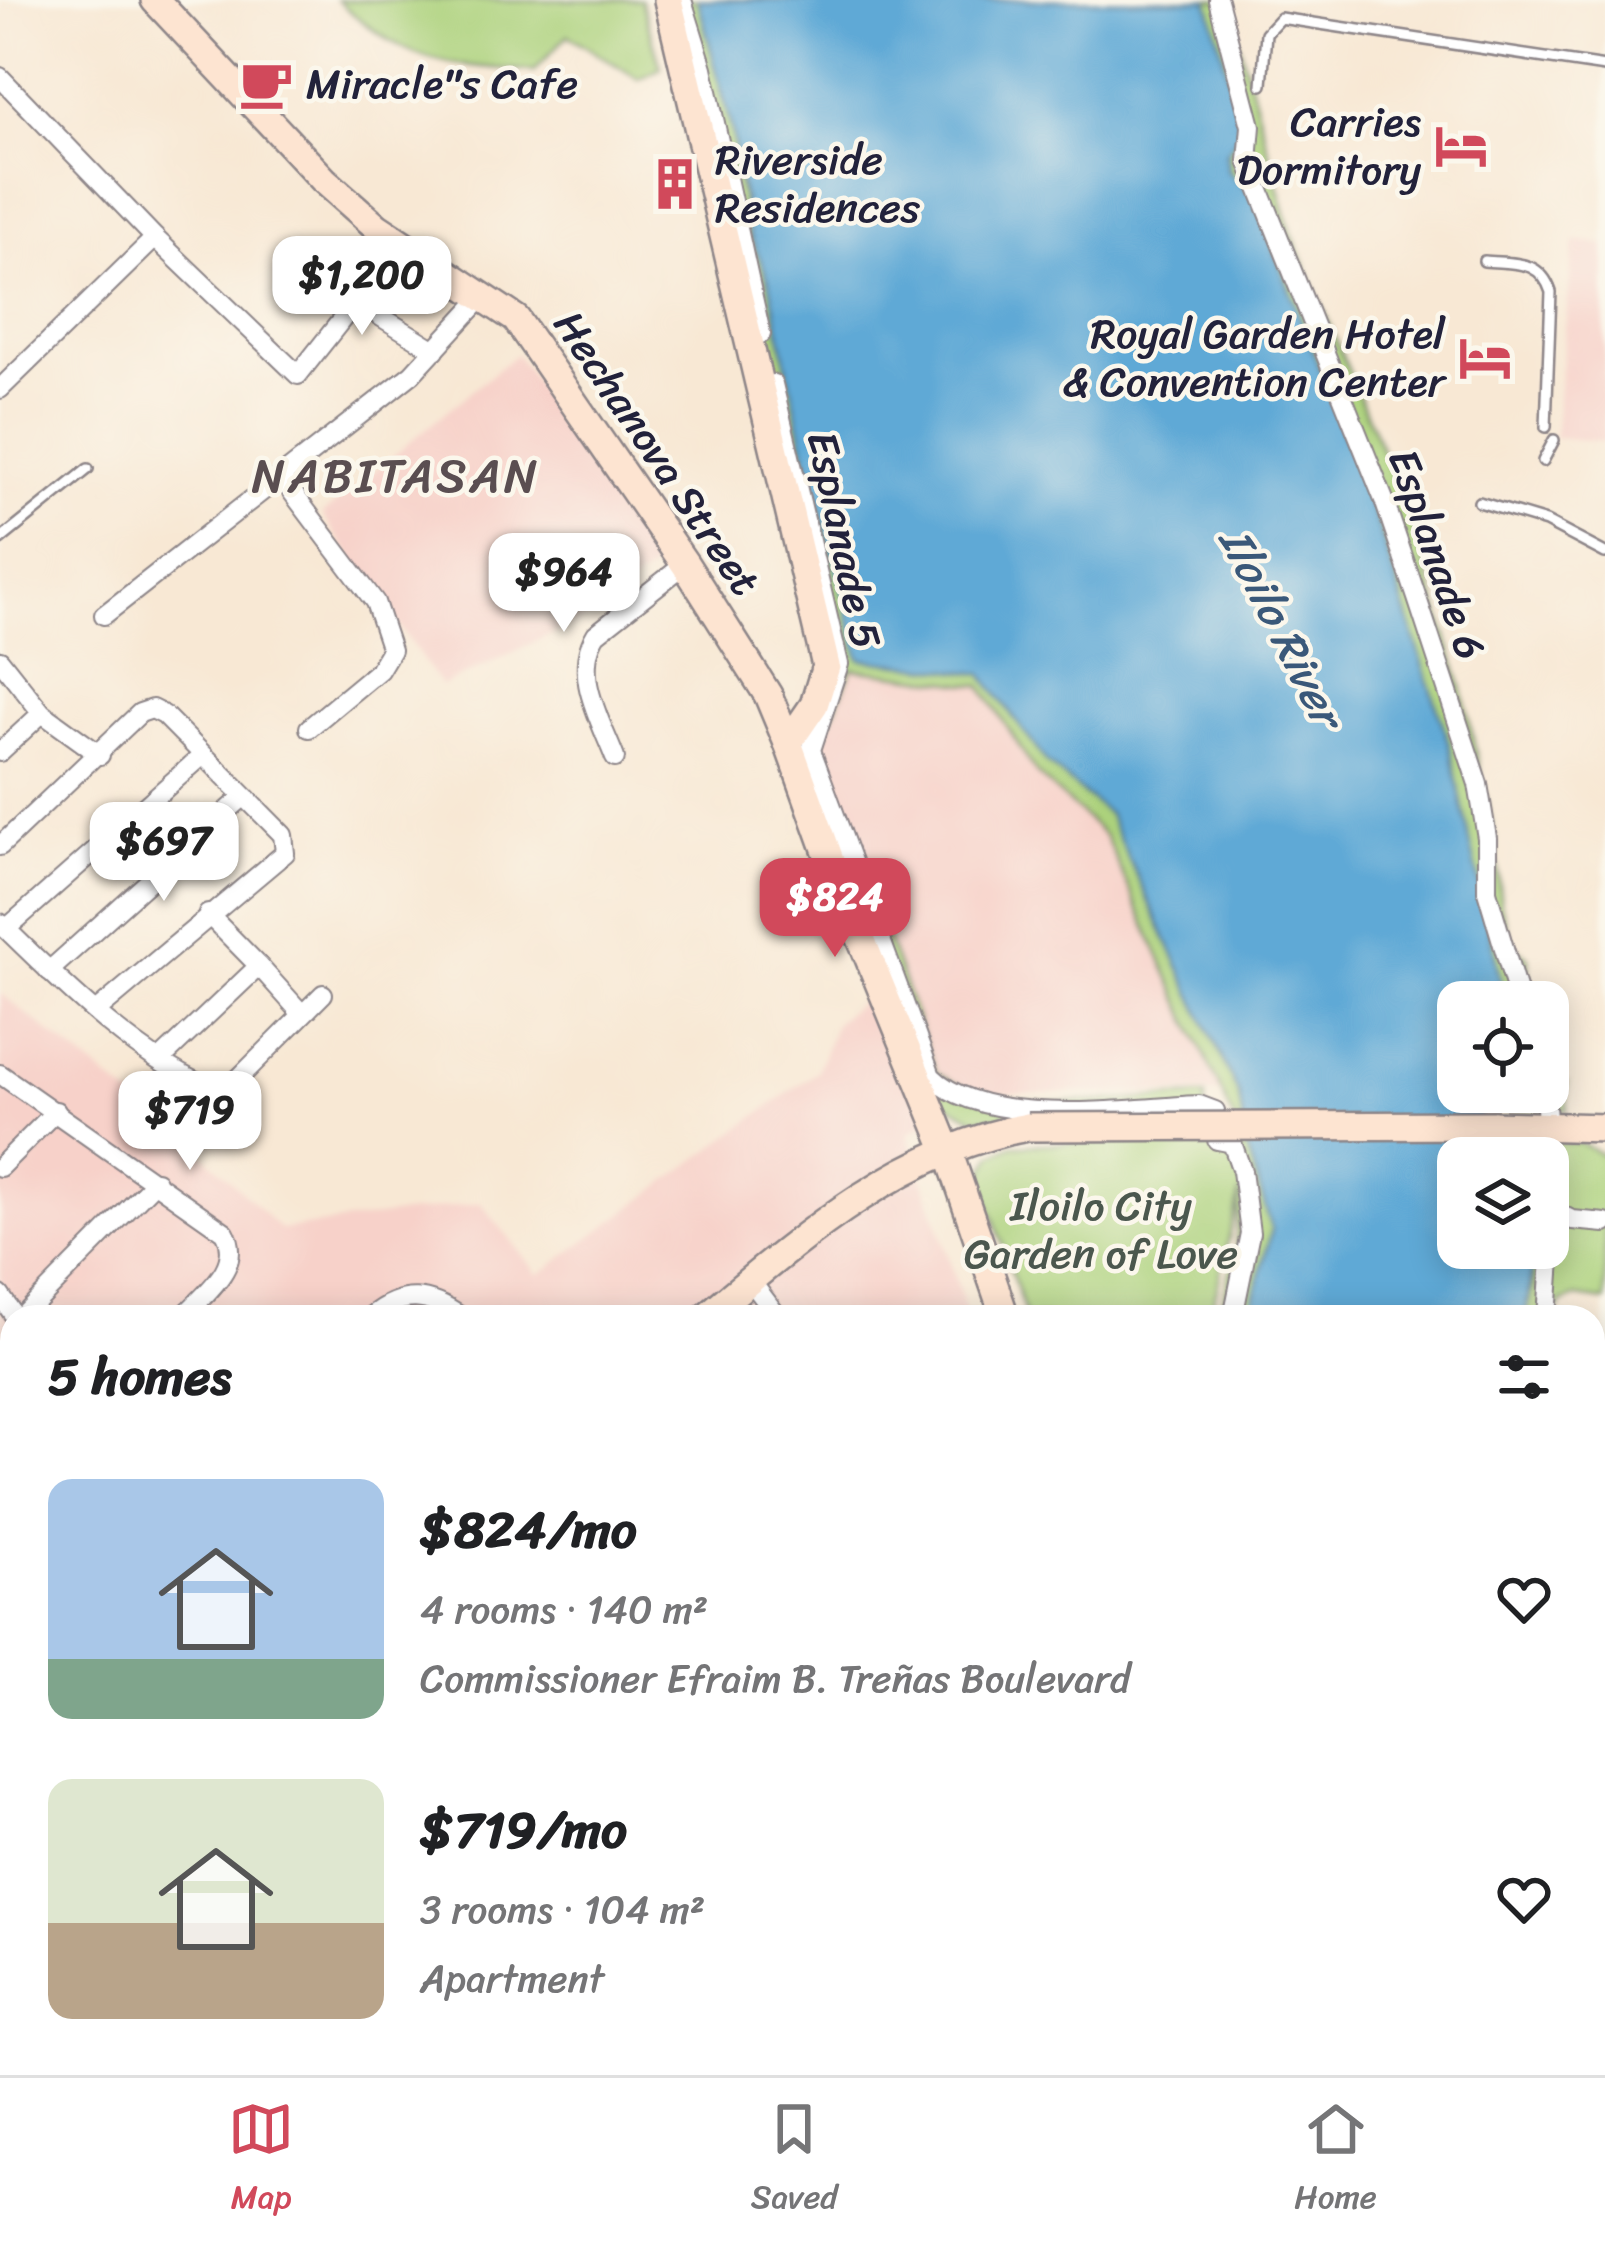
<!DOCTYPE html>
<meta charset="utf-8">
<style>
body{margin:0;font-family:Sriracha,sans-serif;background:#f2f2f2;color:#202124;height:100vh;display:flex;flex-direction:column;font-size:45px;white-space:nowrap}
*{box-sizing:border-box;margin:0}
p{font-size:39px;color:#757577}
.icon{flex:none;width:66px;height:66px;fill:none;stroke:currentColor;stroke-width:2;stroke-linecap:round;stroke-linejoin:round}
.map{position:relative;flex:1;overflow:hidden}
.sheet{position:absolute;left:0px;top:1305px;width:1605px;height:771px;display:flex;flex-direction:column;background:#fff;border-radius:36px 36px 0 0;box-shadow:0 6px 30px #0003}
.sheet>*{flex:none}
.tools{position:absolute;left:1437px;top:981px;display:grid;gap:24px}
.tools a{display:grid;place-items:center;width:132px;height:132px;border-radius:24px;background:#fff;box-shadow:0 6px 30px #0003;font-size:60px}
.price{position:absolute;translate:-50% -102px;padding:0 27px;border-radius:24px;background:#fff;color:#222;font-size:39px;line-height:78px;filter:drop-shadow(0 3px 6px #0008)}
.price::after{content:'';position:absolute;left:50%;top:72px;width:36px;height:27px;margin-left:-18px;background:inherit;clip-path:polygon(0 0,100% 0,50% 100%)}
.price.on{background:#d1495b;color:#fff}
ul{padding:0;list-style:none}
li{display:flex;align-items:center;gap:36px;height:300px;padding:0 48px}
li span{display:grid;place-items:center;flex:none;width:336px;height:240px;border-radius:24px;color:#555}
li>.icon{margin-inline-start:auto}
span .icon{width:144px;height:144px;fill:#fffc;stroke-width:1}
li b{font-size:51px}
h2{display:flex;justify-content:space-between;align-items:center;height:144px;padding:0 48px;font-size:51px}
.tab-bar{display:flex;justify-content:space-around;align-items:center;height:168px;border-top:3px solid #e0e0e0;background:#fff;font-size:33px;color:#757577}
.tab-bar a{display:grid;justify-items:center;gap:6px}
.tab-bar .on{color:#d1495b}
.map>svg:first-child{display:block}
</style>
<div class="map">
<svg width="1605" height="2075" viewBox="0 0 1605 2075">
<rect width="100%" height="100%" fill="#fbf7ec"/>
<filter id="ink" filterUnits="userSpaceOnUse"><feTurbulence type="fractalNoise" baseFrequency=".00833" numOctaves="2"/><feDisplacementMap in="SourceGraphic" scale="24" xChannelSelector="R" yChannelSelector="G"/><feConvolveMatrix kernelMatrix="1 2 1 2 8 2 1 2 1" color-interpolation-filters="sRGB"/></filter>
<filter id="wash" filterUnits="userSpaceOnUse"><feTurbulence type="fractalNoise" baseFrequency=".004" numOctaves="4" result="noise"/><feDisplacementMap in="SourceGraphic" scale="48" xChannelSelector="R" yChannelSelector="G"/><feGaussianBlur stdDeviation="2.7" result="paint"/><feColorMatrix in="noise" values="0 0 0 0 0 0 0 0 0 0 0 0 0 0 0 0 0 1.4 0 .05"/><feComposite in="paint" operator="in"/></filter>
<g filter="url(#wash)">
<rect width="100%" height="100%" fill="#f8e8d4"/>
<g fill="#f7d1c9">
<polygon points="1574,241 1605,245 1605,442 1554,437"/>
<polygon points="516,354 659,564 587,617 441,686 322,515"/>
<polygon points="852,669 981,686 1037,774 1106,836 1220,1093 981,1093 908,1133 968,1317 12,1317 12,2064 695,2064 688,2075 0,2075 0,993 208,1158 281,1230 481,1203 539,1275 817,1072 835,1023 863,1000 904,981 819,749"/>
</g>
<g fill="#acd17b" stroke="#677a5b" stroke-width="3">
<path d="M337,0H641L661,68L639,79L568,35L534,71C441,65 408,64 337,0Z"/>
<path d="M678,0H767L733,156L750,240L776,244L1276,976L1281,1317H1218L1235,1251L1240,1192L1210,1317H1026L981,1179L992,1155L1013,1145L1197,1139L1245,1144L1105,836L1037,774L981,686L852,669L819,749L936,1072C1000,1118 1126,1097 1205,1096V1112L976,1119L937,1098L808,755L835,664Z"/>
<path d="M1173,0H1227L1291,232L1414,528L1462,687L1495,840L1501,905L1512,943L1529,958V1002H1492L1239,184C1226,169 1223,158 1232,139Z"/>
<polygon points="1548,1078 1567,1082 1567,1110 1479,1112 1480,1092 1548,1092"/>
<polygon points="1482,1141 1579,1143 1605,1156 1605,1301 1576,1297 1561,1303 1556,1317 1526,1317 1533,1281 1529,1248 1548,1248 1548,1158 1480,1158"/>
</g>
<g fill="#5ea9d6" stroke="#406688" stroke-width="3">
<polygon points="698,0 1208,0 1243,129 1226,153 1228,171 1253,194 1371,504 1449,744 1505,1002 1458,1002 1458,1092 1480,1092 1480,1158 1458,1158 1458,1248 1534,1248 1526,1317 1249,1317 1272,1229 1246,1145 1239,1095 1108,814 1047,763 982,674 860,659 805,452 769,281 749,233 732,131"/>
<polygon points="819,2064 1298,2064 1293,2075 812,2075"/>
</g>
</g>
<g filter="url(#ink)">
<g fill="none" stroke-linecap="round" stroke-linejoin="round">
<g stroke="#8d8588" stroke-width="14">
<g id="lane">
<polyline points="1262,85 1266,33 1280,18 1605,67"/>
<path d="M1484,261C1515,264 1540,259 1551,292L1546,427"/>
<polyline points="1543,461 1554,440"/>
<polyline points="1479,502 1546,522 1605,553"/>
<polyline points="0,540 88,469"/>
<polyline points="1593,1455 1605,1457"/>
<polyline points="1593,2004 1605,2005"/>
</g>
</g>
<g stroke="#8d8588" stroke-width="22">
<g id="street">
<polyline points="682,0 703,68 761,334"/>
<polyline points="1218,0 1251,126 1248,161 1384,500 1417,598 1478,784 1487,838 1487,891 1520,1002"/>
<polyline points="0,77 155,238 298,375 347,313 370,310 435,350"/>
<path d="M773,384L839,664L811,750L931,1076C985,1130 1126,1108 1199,1105L1215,1111L1217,1140L1232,1143L1242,1171L1250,1233L1233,1317"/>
<polyline points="0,389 155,238"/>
<polyline points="283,480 375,602 391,650 379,670 309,728"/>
<polyline points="104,615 412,374 480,300"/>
<polyline points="0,660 42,713 100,755"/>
<polyline points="0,752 42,713"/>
<path d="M615,758C600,719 572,673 596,634L685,564"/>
<polyline points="0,846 140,713 152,709 164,715 283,835 285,853 98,1010"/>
<path d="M0,923C58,980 142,1064 219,1092L232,1085L323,994"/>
<polyline points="6,929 202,756"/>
<polyline points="259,966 302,1014"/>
<polyline points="49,971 243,797"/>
<polyline points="161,1059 259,966 208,914"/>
<path d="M0,1074L225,1232C244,1266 205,1293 183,1317"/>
<path d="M1524,1158C1545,1140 1553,1118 1541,1092"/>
<polyline points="0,1167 56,1111"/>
<polyline points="1548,1208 1572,1220 1605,1223"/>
<polyline points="750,1280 778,1317"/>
<polyline points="0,1295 15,1317"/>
<polyline points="22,1317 156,1181"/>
<path d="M370,1317C402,1290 429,1294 461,1317"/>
<polyline points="1547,1317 1554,1215"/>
<polyline points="0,1505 12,1523"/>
<polyline points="356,2064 363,2075"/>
<polyline points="500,2075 508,2064"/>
<polyline points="776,2075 783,2064"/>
<polyline points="1309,2075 1314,2064"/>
</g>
</g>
<g stroke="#8d8588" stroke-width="32">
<g id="secondary">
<polyline points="155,0 324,180 377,227 516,319 685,564 768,695 788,743 839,885 948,1151 1005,1317"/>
<polyline points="668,0 826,666 814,705 788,743"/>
<polyline points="1493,1125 1605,1128"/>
<path d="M706,1317C799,1239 904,1148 1028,1127"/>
<polyline points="0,1798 12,1817"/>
<polyline points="0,1943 12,1953"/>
<polyline points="170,2064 177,2075"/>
<polyline points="718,2075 725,2064"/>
</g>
</g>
<g stroke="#8d8588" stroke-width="38">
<g id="highway">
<polyline points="1593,1776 1605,1698"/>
<polyline points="1593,1925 1605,1843"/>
<polyline points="1544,2075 1546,2064"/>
<polyline points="1571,2075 1573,2064"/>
</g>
</g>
<use href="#lane" stroke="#fff" stroke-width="9"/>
<use href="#street" stroke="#fff" stroke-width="18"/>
<use href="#secondary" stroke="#fde4d1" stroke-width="27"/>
<use href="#highway" stroke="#fabb8b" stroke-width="33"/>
<g stroke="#8d8588" stroke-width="32" stroke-linecap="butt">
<polyline id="secondary-bridge" points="1028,1127 1493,1125"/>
</g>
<use href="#secondary-bridge" stroke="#fde4d1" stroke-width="27"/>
</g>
</g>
<defs>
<g id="cafe-bare" transform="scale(4.14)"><path d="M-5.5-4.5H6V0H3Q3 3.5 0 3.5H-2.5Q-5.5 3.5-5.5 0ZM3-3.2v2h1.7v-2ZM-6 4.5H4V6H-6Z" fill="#d1495b" stroke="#fbf7ec" stroke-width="2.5" paint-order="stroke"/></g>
<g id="hotel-bare" transform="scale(4.14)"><path d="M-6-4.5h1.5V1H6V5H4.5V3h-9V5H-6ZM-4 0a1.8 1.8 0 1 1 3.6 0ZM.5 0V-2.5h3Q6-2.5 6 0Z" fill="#d1495b" stroke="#fbf7ec" stroke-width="2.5" paint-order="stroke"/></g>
<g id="building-bare" transform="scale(4.14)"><path d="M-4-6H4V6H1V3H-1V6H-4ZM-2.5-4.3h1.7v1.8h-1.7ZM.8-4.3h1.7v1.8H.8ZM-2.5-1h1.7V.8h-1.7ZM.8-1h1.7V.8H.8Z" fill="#d1495b" stroke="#fbf7ec" stroke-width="2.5" paint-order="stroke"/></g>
</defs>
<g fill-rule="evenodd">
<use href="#cafe-bare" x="266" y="84"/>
<use href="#hotel-bare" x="1461" y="146"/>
<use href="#building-bare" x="675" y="184"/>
<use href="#hotel-bare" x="1485" y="358"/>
</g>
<g text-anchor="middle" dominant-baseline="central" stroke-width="9" stroke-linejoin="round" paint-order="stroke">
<g font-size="42" fill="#22223b" stroke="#fbf7ec" text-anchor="start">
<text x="306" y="84">Miracle"s Cafe</text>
<text x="1421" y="122" text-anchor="end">Carries<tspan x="1421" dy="48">Dormitory</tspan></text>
<text x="715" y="160">Riverside<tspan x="715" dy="48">Residences</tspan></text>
<text x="1445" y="334" text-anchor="end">Royal Garden Hotel<tspan x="1445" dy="48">&amp; Convention Center</tspan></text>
</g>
<g font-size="42" fill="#22223b" stroke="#fbf7ec">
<text transform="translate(657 453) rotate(56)">Hechanova Street</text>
<text transform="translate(844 540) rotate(78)">Esplanade 5</text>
<text transform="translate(1437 554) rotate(71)">Esplanade 6</text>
</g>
<g font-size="42" fill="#4b574e" stroke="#fbf7ec">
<text x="1101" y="1206">Iloilo City<tspan x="1101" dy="48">Garden of Love</tspan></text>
</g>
<g font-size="45" font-style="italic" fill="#3a5879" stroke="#fbf7ec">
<text transform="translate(1281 627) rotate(63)">Iloilo River</text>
</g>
<g font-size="48" letter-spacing="3" fill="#5a4e51" stroke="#fbf7ec">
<text x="396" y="475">NABITASAN</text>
</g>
</g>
</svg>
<div class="tools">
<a><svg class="icon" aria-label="locate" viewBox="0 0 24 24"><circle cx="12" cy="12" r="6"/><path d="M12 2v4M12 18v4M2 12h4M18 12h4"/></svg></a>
<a><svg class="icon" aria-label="layers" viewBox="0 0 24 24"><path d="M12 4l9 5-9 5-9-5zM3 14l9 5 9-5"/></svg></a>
</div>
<b class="price" style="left:362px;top:338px">$1,200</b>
<b class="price" style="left:564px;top:635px">$964</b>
<b class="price" style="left:164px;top:904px">$697</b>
<b class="price on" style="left:835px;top:960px">$824</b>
<b class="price" style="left:190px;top:1173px">$719</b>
<section class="sheet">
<h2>5 homes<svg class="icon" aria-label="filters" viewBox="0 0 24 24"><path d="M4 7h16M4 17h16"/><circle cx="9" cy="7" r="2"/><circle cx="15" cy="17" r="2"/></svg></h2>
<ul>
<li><span style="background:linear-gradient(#a9c7e8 75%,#7fa58c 0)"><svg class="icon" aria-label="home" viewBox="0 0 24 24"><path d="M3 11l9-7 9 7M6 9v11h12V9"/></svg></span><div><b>$824/mo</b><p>4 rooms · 140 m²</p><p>Commissioner Efraim B. Treñas Boulevard</p></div><svg class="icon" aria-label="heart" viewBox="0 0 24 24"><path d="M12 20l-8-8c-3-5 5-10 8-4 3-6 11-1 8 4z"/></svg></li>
<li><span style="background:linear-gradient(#dfe7d0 60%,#b9a48a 0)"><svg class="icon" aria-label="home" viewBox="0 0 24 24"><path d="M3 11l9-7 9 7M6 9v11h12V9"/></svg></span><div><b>$719/mo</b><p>3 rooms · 104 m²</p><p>Apartment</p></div><svg class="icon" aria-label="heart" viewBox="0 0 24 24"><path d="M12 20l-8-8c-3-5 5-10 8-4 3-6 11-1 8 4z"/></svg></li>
</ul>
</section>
</div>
<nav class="tab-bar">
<a class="on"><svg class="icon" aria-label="map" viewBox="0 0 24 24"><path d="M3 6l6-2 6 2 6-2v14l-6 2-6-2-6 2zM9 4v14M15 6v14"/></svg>Map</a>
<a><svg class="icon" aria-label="saved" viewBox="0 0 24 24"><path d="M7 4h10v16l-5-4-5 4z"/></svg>Saved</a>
<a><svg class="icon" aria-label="home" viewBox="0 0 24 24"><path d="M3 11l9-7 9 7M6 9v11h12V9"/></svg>Home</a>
</nav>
